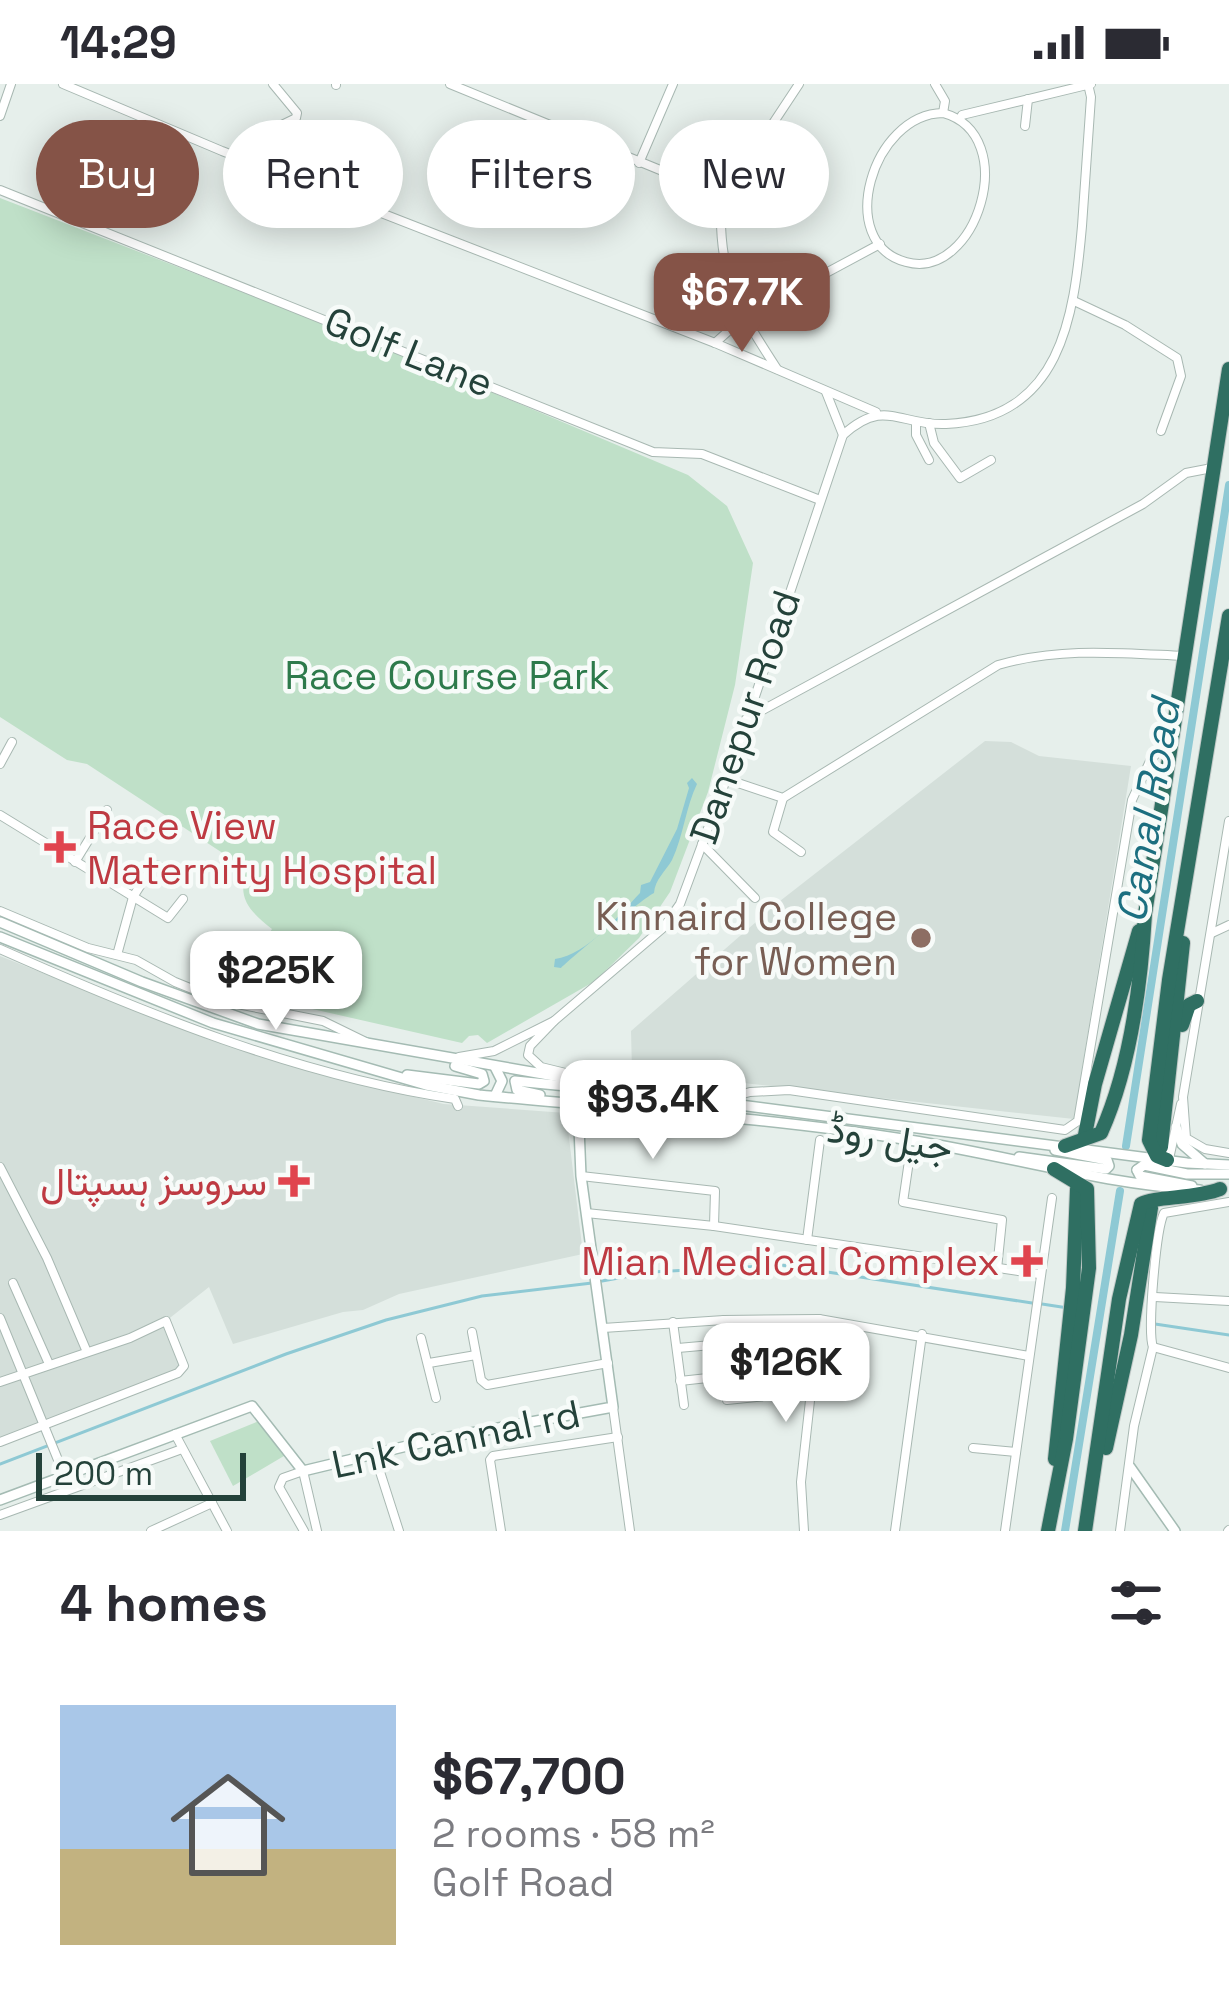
<!DOCTYPE html>
<meta charset="utf-8">
<style>
body{margin:0;font-family:"Space Grotesk",Vazirmatn,sans-serif;background:#f7f7f7;color:#2b2b33;height:100vh;display:flex;flex-direction:column;font-size:45px;white-space:nowrap}
*{box-sizing:border-box;margin:0}
p{font-size:39px;color:#7c7c81}
.icon{flex:none;width:66px;height:66px;fill:none;stroke:currentColor;stroke-width:2;stroke-linecap:round;stroke-linejoin:round}
.map{position:relative;height:1447px;overflow:hidden}
.panel{display:flex;flex-direction:column;background:#fff;flex:1}
.panel>*{flex:none}
.guide{position:absolute;left:36px;top:36px;width:1158px;height:108px;display:flex;gap:24px}
.scale{position:absolute;left:36px;bottom:30px;width:210px;box-sizing:border-box;padding-left:12px;border:6px solid #24423a;border-top:0;font-size:33px;line-height:42px;white-space:nowrap;color:#24423a;-webkit-text-stroke:9px #f7fbf9;paint-order:stroke}
.price{position:absolute;translate:-50% -102px;padding:0 27px;border-radius:24px;background:#fff;color:#222;font-size:39px;line-height:78px;filter:drop-shadow(0 3px 6px #0008)}
.price::after{content:'';position:absolute;left:50%;top:72px;width:36px;height:27px;margin-left:-18px;background:inherit;clip-path:polygon(0 0,100% 0,50% 100%)}
.price.on{background:#855347;color:#fff}
ul{padding:0;list-style:none}
li{display:flex;align-items:center;gap:36px;height:300px;padding:0 60px}
li span{display:grid;place-items:center;flex:none;width:336px;height:240px;border-radius:0px;color:#555}
li>.icon{margin-inline-start:auto}
span .icon{width:144px;height:144px;fill:#fffc;stroke-width:1}
li b{font-size:51px}
h2{display:flex;justify-content:space-between;align-items:center;height:144px;padding:0 60px;font-size:51px}
.pill{padding:0 42px;border-radius:54px;background:#fff;box-shadow:0 6px 30px #0003;font-size:42px;line-height:108px}
.pill.on{background:#855347;color:#fff}
.status{display:flex;justify-content:space-between;align-items:center;height:84px;padding:0 60px;background:#fff;direction:ltr}
.status svg{height:33px;fill:currentColor}
.map>svg:first-child{display:block}
</style>
<div class="status"><b>14:29</b><svg viewBox="0 0 49 12"><path d="M0 12V9h3v3zM5 12V6h3v6zM10 12V3h3v9zM15 12V0h3v12zM26 1h20v11H26zM47 4h2v5h-2z"/></svg></div>
<div class="map">
<svg width="1229" height="1447" viewBox="0 0 1229 1447">
<rect width="100%" height="100%" fill="#e6efeb"/>
<g fill="#d4dfda">
<polygon points="985,657 1011,658 1039,672 1131,682 1074,1035 632,987 631,947 780,817"/>
<polygon points="0,872 210,956 373,1003 444,1020 566,1029 583,1170 399,1210 363,1226 343,1228 233,1260 209,1203 166,1237 183,1287 0,1359"/>
</g>
<g fill="#bfe0c8">
<path d="M0,114L387,264L688,391L727,422L753,479L735,601L708,708L670,808L639,854L595,897L487,959L478,951L469,952L462,959L233,907L272,845C250,827 236,815 247,785L87,680L67,676L0,633Z"/>
<polygon points="264,1335 289,1369 233,1402 210,1357"/>
</g>
<path fill="#8ec9d4" d="M692,694L697,700C686,722 683,753 672,776C666,787 655,795 654,809C646,812 572,873 561,884L554,883L555,875C588,870 619,831 640,809L641,801L650,798L677,745L689,704L687,699Z"/>
<g fill="none" stroke-linecap="round" stroke-linejoin="round">
<g stroke="#8ec9d4" stroke-width="3">
<polyline points="602,1197 652,1188 781,1181 1032,1219"/>
<polyline points="1042,1220 1068,1224"/>
<polyline points="1155,1240 1229,1251"/>
<polyline points="0,1380 286,1270 386,1236 482,1212 592,1199"/>
</g>
<g stroke="#8ec9d4" stroke-width="8">
<polyline points="1126,1062 1229,401"/>
<polyline points="1065,1447 1120,1107"/>
</g>
<g stroke="#a8b8b2" stroke-width="10">
<g id="street">
<polyline points="63,0 222,67 715,259 876,328"/>
<polyline points="450,0 709,106"/>
<polyline points="935,0 945,17 943,29"/>
<polyline points="336,1 336,0"/>
<path d="M943,29C1023,51 976,198 906,178C834,159 872,30 943,29Z"/>
<polyline points="0,32 11,0"/>
<polyline points="960,35 962,31 1091,0"/>
<polyline points="1025,42 1028,15"/>
<polyline points="250,54 263,50"/>
<polyline points="639,79 673,0"/>
<polyline points="266,81 263,50 296,34 297,29 273,0"/>
<circle cx="722" cy="110" r="15"/>
<polyline points="733,100 799,0"/>
<polyline points="0,106 653,368 702,370 820,416"/>
<path d="M721,124C719,195 740,228 777,285"/>
<polyline points="1074,217 1125,241 1177,274 1181,292 1161,347"/>
<polyline points="715,259 744,233 880,160"/>
<polyline points="826,308 843,351"/>
<polyline points="916,338 916,351 929,376"/>
<polyline points="929,339 934,359 960,394 991,376"/>
<polyline points="746,635 1143,420 1186,389 1212,384"/>
<polyline points="0,680 12,658"/>
<path d="M726,695L783,714L998,581C1060,563 1119,569 1183,572"/>
<polyline points="783,714 773,748 801,768"/>
<polyline points="0,731 168,834 183,815"/>
<polyline points="1229,737 1183,1013 1186,1054 1205,1065 1229,1069"/>
<polyline points="702,760 755,814"/>
<polyline points="75,778 107,726"/>
<polyline points="0,827 88,864 136,876 175,898 222,917 323,937 368,959"/>
<polyline points="1212,849 1229,841"/>
<path d="M0,865C144,929 298,992 455,1015L458,1022"/>
<polyline points="117,871 133,813 152,783 157,781 174,794"/>
<path d="M554,937L663,844L680,820L737,666L843,351C885,313 899,342 946,340C1061,335 1074,233 1082,142C1085,99 1088,56 1091,13L1088,0"/>
<polyline points="459,973 494,967 554,937 530,962 528,971 541,983 582,993"/>
<polyline points="722,1016 750,1008 789,1006 1065,1046 1078,1037 1132,716 1150,677 1161,664 1170,664"/>
<polyline points="910,1070 903,1118 1002,1136 997,1185"/>
<polyline points="1169,1075 1181,1020"/>
<polyline points="0,1083 47,1174 87,1268"/>
<polyline points="581,1092 715,1107 714,1142"/>
<polyline points="586,1129 714,1142 1039,1190"/>
<polyline points="807,1156 820,1056"/>
<polyline points="13,1199 49,1280"/>
<polyline points="1155,1213 1229,1217"/>
<polyline points="0,1234 65,1393"/>
<polyline points="724,1236 727,1316 813,1307"/>
<polyline points="673,1238 684,1321"/>
<polyline points="603,1244 724,1236 819,1235 1029,1272"/>
<polyline points="472,1248 481,1296 487,1301 608,1279"/>
<polyline points="421,1254 436,1314"/>
<path d="M1153,1263C1147,1248 1156,1145 1164,1129L1229,1118"/>
<polyline points="1153,1263 1229,1284"/>
<polyline points="678,1264 723,1260"/>
<polyline points="429,1279 476,1271"/>
<polyline points="680,1297 726,1292"/>
<polyline points="0,1298 130,1254 166,1237 184,1282 178,1289 0,1358"/>
<polyline points="613,1323 630,1447"/>
<polyline points="175,1350 227,1447"/>
<polyline points="973,1364 1016,1368"/>
<polyline points="374,1369 399,1447"/>
<polyline points="0,1431 182,1365"/>
<polyline points="151,1447 212,1419"/>
<polyline points="304,1447 279,1403 283,1394 303,1387 317,1447"/>
<polyline points="501,1447 490,1376 493,1372 618,1353"/>
<polyline points="804,1447 801,1398 819,1235"/>
<polyline points="895,1447 922,1250"/>
<polyline points="1005,1447 1052,1114"/>
<polyline points="1120,1447 1134,1342 1153,1263"/>
<polyline points="1228,1447 1229,1446"/>
</g>
</g>
<g stroke="#a4bbb3" stroke-width="12">
<g id="secondary">
<polyline points="0,838 142,898 258,940 663,1011 1187,1079 1229,1081"/>
<path d="M0,853L213,939L426,1001L479,1011C623,1025 766,1033 909,1056C1006,1071 1101,1100 1200,1106"/>
<polyline points="407,991 479,1000 484,997 482,990 455,982"/>
<polyline points="540,1011 517,1006 515,997 618,1007"/>
<polyline points="495,1012 502,997 495,983"/>
<polyline points="1176,1043 1182,1060 1205,1080"/>
<polyline points="1019,1073 1106,1085 1109,1082 1107,1076 1055,1066"/>
<polyline points="1137,1086 1144,1081 1187,1090 1229,1090"/>
<polyline points="1137,1086 1140,1092 1192,1102"/>
<polyline points="1130,1383 1175,1447"/>
<polyline points="0,1416 252,1322 303,1387 432,1356 613,1323 581,1092 578,1019 574,1018"/>
</g>
</g>
<g stroke="#c2cac8" stroke-width="16">
<g id="highway">
<polyline points="1182,941 1189,921 1197,917"/>
<polyline points="1085,1051 1095,1000 1139,847"/>
<path d="M1065,1062L1101,1049C1130,984 1141,901 1145,830L1229,285"/>
<polyline points="1161,1063 1183,859"/>
<polyline points="1167,1076 1157,1072 1149,1056 1169,896 1229,532"/>
<polyline points="1106,1364 1131,1251 1151,1124"/>
<polyline points="1055,1375 1073,1204 1077,1105"/>
<polyline points="1048,1447 1066,1355 1089,1184 1087,1105 1054,1085"/>
<path d="M1085,1447L1119,1215L1141,1120C1154,1112 1196,1115 1220,1105"/>
</g>
</g>
<use href="#street" stroke="#fff" stroke-width="8"/>
<use href="#secondary" stroke="#fff" stroke-width="9"/>
<use href="#highway" stroke="#2f6f62" stroke-width="14"/>
</g>
<g fill="#e0444e" stroke="#f7fbf9" stroke-width="4.5">
<path d="M54 745h12v12h12v12h-12v12h-12v-12h-12v-12h12z"/>
<path d="M288 1079h12v12h12v12h-12v12h-12v-12h-12v-12h12z"/>
<path d="M1021 1159h12v12h12v12h-12v12h-12v-12h-12v-12h12z"/>
</g>
<circle fill="#8d6e63" stroke="#f7fbf9" stroke-width="4.5" cx="921" cy="854" r="12"/>
<g text-anchor="middle" dominant-baseline="central" stroke-width="9" stroke-linejoin="round" paint-order="stroke">
<g font-size="39" fill="#24423a" stroke="#f7fbf9">
<text transform="translate(409 268) rotate(22)">Golf Lane</text>
<text transform="translate(745 633) rotate(-71)">Danepur Road</text>
<text transform="translate(890 1054) rotate(9)">جیل روڈ</text>
<text transform="translate(456 1355) rotate(-12)">Lnk Cannal rd</text>
</g>
<g font-size="39" fill="#2d7a4b" stroke="#f7fbf9">
<text x="447" y="591">Race Course Park</text>
</g>
<g font-size="39" fill="#be3a42" stroke="#f7fbf9" text-anchor="end">
<text x="87" y="741" text-anchor="start">Race View<tspan x="87" dy="45">Maternity Hospital</tspan></text>
<text x="267" y="1097">سروسز ہسپتال</text>
<text x="1000" y="1177">Mian Medical Complex</text>
</g>
<g font-size="39" fill="#785e54" stroke="#f7fbf9" text-anchor="end">
<text x="897" y="832">Kinnaird College<tspan x="897" dy="45">for Women</tspan></text>
</g>
<g font-size="42" font-style="italic" fill="#1c6f80" stroke="#f7fbf9">
<text transform="translate(1148 727) rotate(-81)">Canal Road</text>
</g>
</g>
</svg>
<div class="scale">200 m</div>
<b class="price on" style="left:742px;top:271px">$67.7K</b>
<b class="price" style="left:276px;top:949px">$225K</b>
<b class="price" style="left:653px;top:1078px">$93.4K</b>
<b class="price" style="left:786px;top:1341px">$126K</b>
<div class="guide">
<a class="pill on">Buy</a>
<a class="pill">Rent</a>
<a class="pill">Filters</a>
<a class="pill">New</a>
</div>
</div>
<section class="panel">
<h2>4 homes<svg class="icon" aria-label="filters" viewBox="0 0 24 24"><path d="M4 7h16M4 17h16"/><circle cx="9" cy="7" r="2"/><circle cx="15" cy="17" r="2"/></svg></h2>
<ul>
<li><span style="background:linear-gradient(#a9c7e8 60%,#c2b280 0)"><svg class="icon" aria-label="home" viewBox="0 0 24 24"><path d="M3 11l9-7 9 7M6 9v11h12V9"/></svg></span><div><b>$67,700</b><p>2 rooms · 58 m²</p><p>Golf Road</p></div></li>
</ul>
</section>
